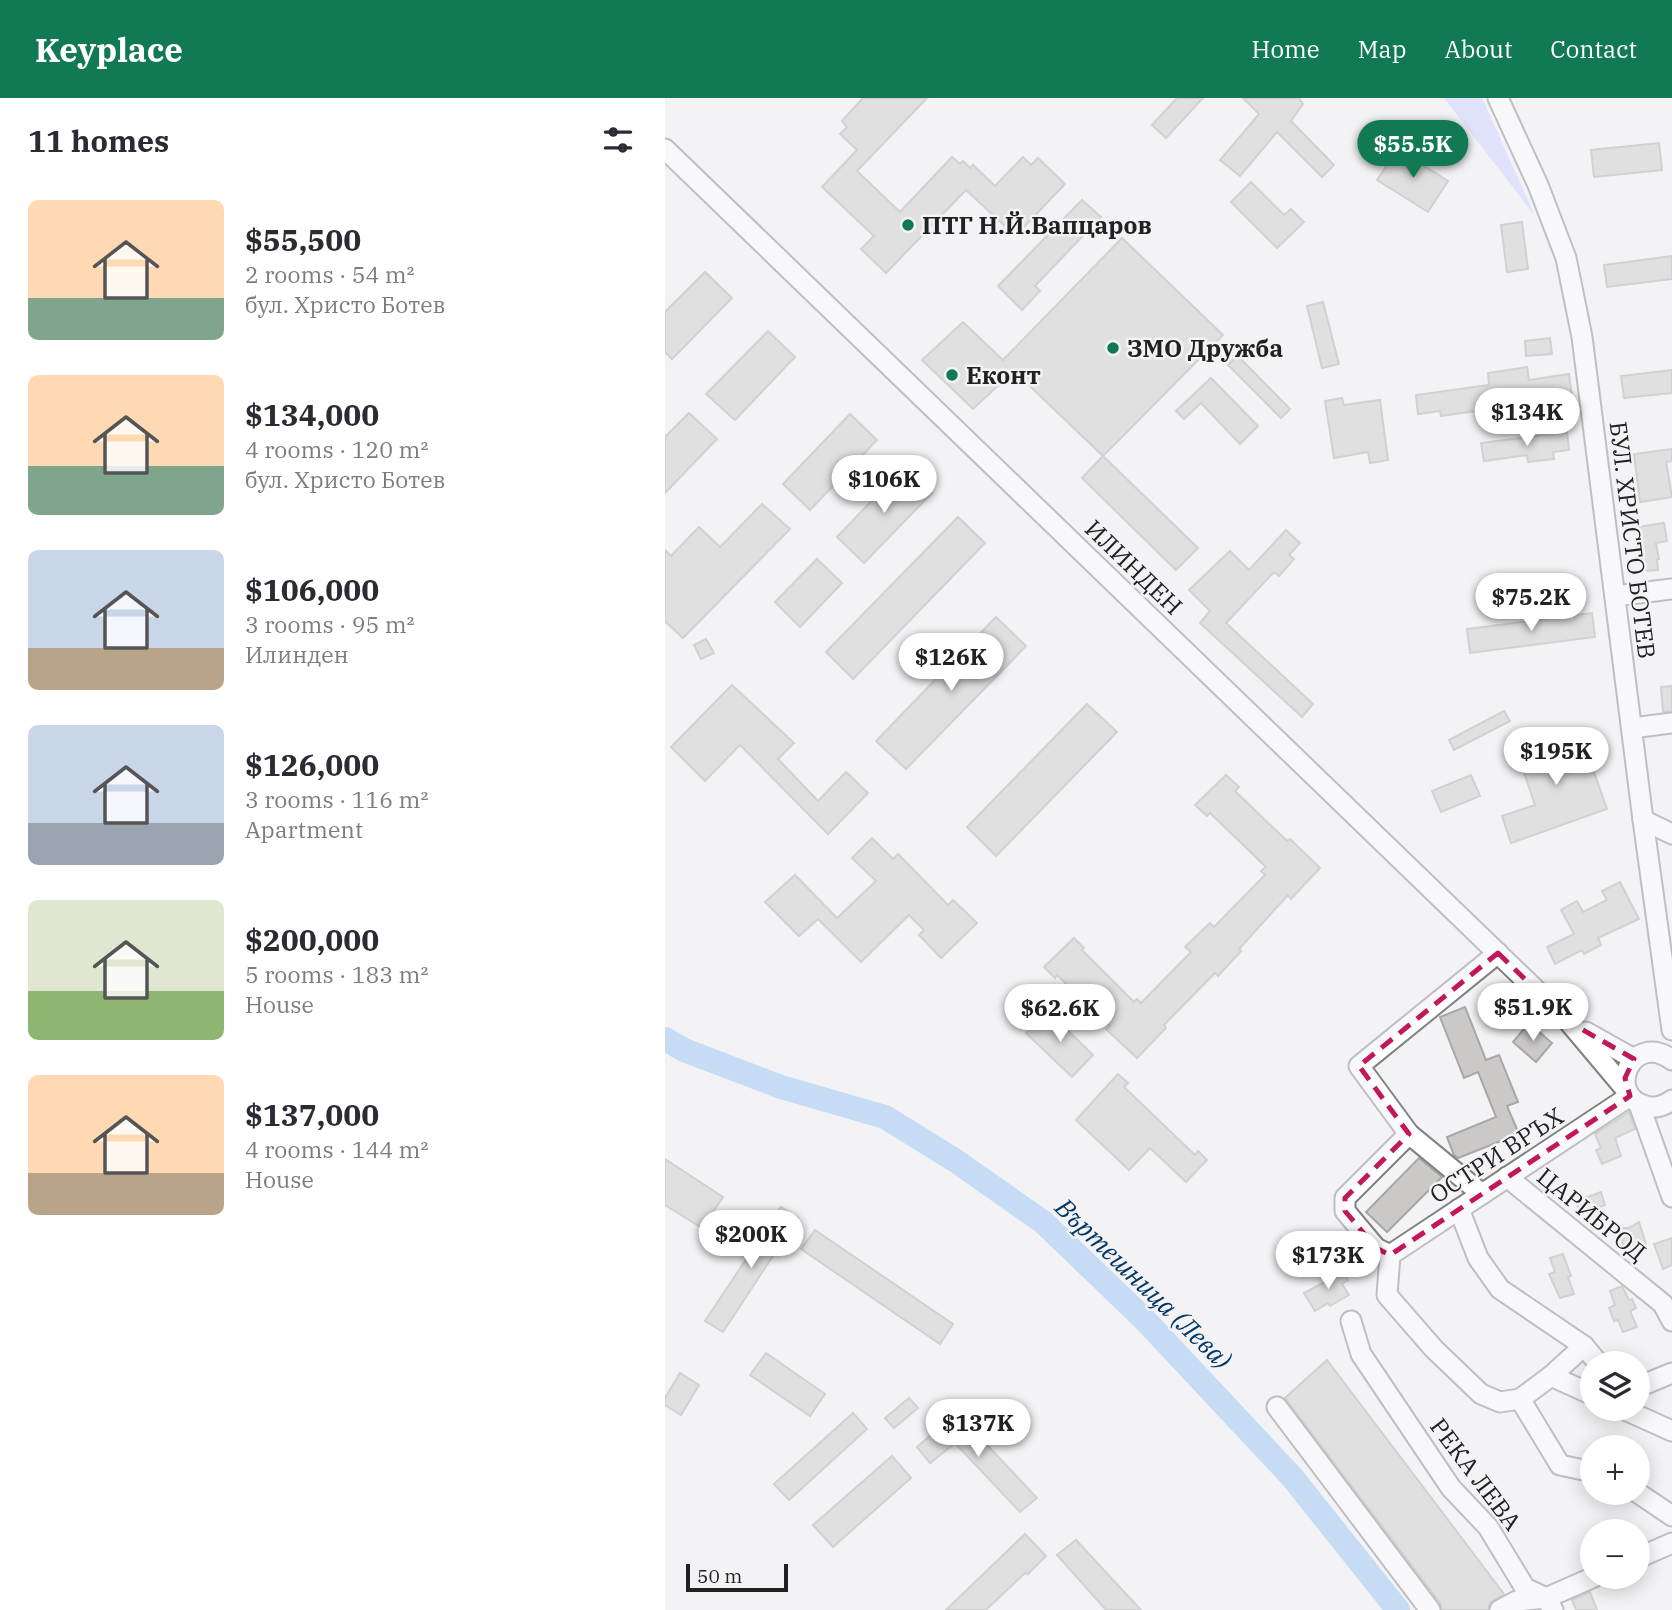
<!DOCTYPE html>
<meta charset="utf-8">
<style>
body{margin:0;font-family:"IBM Plex Serif",serif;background:#f2f2f3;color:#2b2b33;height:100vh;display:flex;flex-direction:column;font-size:26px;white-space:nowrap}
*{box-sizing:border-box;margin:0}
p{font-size:23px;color:#7c7c81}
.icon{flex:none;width:38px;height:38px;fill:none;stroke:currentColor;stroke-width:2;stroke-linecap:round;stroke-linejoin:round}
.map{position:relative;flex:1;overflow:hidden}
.panel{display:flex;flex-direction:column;background:#fff;width:665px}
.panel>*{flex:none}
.buttons{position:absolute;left:915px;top:1253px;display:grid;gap:14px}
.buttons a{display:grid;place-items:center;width:70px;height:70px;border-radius:50%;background:#fff;box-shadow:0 4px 18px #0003;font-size:35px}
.scale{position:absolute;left:21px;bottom:18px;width:102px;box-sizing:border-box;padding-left:7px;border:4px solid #212122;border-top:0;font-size:19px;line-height:24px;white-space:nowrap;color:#212122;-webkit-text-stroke:5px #f3f3f5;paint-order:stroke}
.price{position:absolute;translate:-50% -60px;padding:0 16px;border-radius:24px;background:#fff;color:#222;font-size:23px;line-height:46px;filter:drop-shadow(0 2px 4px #0008)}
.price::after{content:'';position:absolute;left:50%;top:42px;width:21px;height:16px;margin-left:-10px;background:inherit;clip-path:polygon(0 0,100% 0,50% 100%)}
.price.on{background:#127a53;color:#fff}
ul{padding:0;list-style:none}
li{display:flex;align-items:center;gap:21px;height:175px;padding:0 28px}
li span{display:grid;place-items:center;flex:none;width:196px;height:140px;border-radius:10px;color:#555}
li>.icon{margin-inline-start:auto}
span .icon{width:84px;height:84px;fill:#fffc;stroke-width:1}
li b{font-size:30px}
h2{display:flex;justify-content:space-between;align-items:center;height:84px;padding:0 28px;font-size:30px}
header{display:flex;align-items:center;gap:42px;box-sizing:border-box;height:98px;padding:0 35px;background:#127a53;color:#fff}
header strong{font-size:33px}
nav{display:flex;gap:38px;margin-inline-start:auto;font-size:24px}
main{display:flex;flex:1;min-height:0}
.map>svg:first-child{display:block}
</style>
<header>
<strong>Keyplace</strong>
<nav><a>Home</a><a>Map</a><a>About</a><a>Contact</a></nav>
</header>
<main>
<section class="panel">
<h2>11 homes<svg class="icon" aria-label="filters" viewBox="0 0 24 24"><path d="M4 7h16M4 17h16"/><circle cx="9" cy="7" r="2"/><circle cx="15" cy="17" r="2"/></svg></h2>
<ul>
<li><span style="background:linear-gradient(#ffd9b3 70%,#7fa58c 0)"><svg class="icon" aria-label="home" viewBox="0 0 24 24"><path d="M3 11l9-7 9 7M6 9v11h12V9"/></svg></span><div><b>$55,500</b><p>2 rooms · 54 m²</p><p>бул. Христо Ботев</p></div></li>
<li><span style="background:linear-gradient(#ffd9b3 65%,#7fa58c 0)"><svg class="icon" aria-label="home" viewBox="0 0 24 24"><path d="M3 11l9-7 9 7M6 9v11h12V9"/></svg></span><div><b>$134,000</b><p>4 rooms · 120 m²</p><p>бул. Христо Ботев</p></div></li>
<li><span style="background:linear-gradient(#c9d6e8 70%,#b9a48a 0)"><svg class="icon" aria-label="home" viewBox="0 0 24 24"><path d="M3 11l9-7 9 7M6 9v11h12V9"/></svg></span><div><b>$106,000</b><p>3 rooms · 95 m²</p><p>Илинден</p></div></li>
<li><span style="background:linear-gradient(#c9d6e8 70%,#9aa5b1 0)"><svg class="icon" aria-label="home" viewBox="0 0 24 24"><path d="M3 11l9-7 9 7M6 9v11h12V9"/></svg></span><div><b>$126,000</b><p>3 rooms · 116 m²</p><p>Apartment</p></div></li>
<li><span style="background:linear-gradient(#dfe7d0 65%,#8fb573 0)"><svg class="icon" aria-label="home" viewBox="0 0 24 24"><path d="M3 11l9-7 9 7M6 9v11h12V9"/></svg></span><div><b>$200,000</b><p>5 rooms · 183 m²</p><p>House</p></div></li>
<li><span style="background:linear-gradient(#ffd9b3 70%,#b9a48a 0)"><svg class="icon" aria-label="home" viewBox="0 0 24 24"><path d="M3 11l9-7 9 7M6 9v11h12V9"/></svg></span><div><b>$137,000</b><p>4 rooms · 144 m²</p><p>House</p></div></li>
</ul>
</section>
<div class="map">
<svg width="1007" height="1512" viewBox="0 0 1007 1512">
<rect width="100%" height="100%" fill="#f3f3f5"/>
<polygon fill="#cacdfe" points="779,0 817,0 870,118"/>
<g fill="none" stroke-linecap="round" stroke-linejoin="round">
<polyline stroke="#91c0f4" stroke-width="24" points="0,941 19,952 116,989 220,1019 291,1063 378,1124 479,1221 627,1379 733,1512"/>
</g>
<g fill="#cac9c7" stroke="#a8a7a6" stroke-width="2">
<polygon points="198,0 262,0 192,73 235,114 287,59 295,66 298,63 305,70 308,67 330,88 358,59 366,67 373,60 400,86 357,131 349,123 342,130 301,92 221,175 196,151 209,138 157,89 192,52 175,36 182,29 177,23"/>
<polygon points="512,0 538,0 501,40 487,27"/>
<polygon points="578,0 634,0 638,6 626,23 669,67 657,79 612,34 575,78 555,62 594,16"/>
<polygon points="994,45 997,72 929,79 926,52"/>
<polygon points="733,51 783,83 763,114 712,82"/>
<polygon points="586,84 619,117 626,111 639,124 612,150 566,104"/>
<polygon points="417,102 436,119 370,188 375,193 357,212 333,188"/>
<polygon points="857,124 863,171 842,174 836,127"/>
<polygon points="457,140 558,237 438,358 349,273 308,311 257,262 298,224 338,262"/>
<polygon points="1007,158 1007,181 942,189 939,167"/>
<polygon points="40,174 67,200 7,261 0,254 0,214"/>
<polygon points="658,204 674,266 657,270 642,208"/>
<polygon points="103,233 130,259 70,322 41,296"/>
<polygon points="885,240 887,256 861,258 860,243"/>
<polygon points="572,257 625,311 616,320 563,267"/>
<polygon points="862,269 864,282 904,276 907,299 776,318 775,313 753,316 751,297 824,287 823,275"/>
<polygon points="1007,272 1007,295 959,300 956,278"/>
<polygon points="546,280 593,328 575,346 536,305 519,321 511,313"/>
<polygon points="677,300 679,307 715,302 723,362 705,365 703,354 669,360 660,303"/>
<polygon points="24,315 52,341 0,395 0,339"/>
<polygon points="185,316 212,342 145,412 118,386"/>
<polygon points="902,334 904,352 888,354 889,361 863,364 862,357 819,363 816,345"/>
<polygon points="1007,351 1007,363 1001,364 1007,399 975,404 969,356"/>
<polygon points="438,358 533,450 511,472 417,380"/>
<polygon points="239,369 267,395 199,465 172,439"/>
<polygon points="97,406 125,431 18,540 0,523 0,452 6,458 34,429 55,449"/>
<polygon points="293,419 320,445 188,581 161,554"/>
<polygon points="999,425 1002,443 991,445 994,461 992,461 993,472 979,473 973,429"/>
<polygon points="621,432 635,445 624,457 629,461 614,478 609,474 561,525 648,606 637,619 535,525 545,513 524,492 565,453 584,472"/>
<polygon points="152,461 177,485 135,529 110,504"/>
<polygon points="927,515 930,539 805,555 802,531"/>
<polygon points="331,519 361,548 241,671 211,643"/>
<polygon points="41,541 49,555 36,561 29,547"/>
<polygon points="67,587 129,645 113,661 153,703 181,674 203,695 163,736 75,647 40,683 6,649"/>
<polygon points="1007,588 1007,613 998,614 996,589"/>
<polygon points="422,606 452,634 331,758 302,729"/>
<polygon points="839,613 845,623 789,652 784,642"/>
<polygon points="914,632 942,711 846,745 837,718 870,707 852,654"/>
<polygon points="561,677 574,689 570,693 622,743 625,741 655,770 626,801 623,797 574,851 576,853 553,878 550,875 499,927 501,930 472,960 441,931 445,928 392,877 390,880 379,869 409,840 419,850 417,852 469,904 472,901 476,905 526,854 520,849 545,825 549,829 600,777 596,773 601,769 545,715 542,718 530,707"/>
<polygon points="806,677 815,698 776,714 767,693"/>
<polygon points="207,740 228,761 233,756 283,807 288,802 312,825 276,860 254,837 259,832 244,817 196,864 153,821 134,838 100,804 130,777 172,820 211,783 187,760"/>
<polygon points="955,784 974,821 933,840 936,847 919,856 917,852 890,866 882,849 909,836 896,812 912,803 918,814 942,802 937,793"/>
<polygon points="800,909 821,962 834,957 853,1004 842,1008 854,1036 793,1060 789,1057 782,1039 831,1019 813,974 799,980 775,919"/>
<polygon points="383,913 428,957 407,979 361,935"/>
<polygon points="864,925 887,945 871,964 848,944"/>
<polygon points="453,976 463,985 459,989 530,1057 533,1053 542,1062 521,1084 485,1050 464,1072 411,1022"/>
<polygon points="964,1014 970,1031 950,1040 956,1058 937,1066 931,1052 936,1050 930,1036"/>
<polygon points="754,1060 777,1079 722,1134 701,1114"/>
<polygon points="0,1061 58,1099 37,1130 0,1107"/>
<polygon points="936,1094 940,1107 915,1115 911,1103"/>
<polygon points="116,1109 133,1120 58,1234 40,1223"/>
<polygon points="974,1124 981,1146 971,1151 960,1152 953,1130 964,1130"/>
<polygon points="150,1132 288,1226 275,1246 136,1151"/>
<polygon points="1007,1140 1007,1167 998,1171 989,1146"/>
<polygon points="898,1156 906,1178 903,1179 909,1196 895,1200 884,1176 890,1174 885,1160"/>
<polygon points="676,1170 683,1182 677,1186 684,1197 665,1208 663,1205 650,1213 639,1195 660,1184 658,1180"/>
<polygon points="957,1188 964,1202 967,1201 971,1210 965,1213 972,1229 958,1234 953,1222 949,1223 944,1210 950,1207 945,1193"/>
<polygon points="101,1255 160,1296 145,1318 85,1277"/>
<polygon points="662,1262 839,1496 825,1505 823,1512 777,1512 775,1505 620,1300"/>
<polygon points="15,1275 34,1287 16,1317 0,1307 0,1300"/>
<polygon points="244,1300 253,1310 229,1330 220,1320"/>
<polygon points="188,1315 202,1331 124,1402 109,1386"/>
<polygon points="292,1315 372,1400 355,1414 290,1345 265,1365 252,1349"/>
<polygon points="227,1358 246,1380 168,1449 148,1427"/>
<polygon points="360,1436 381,1458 363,1476 360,1475 321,1512 281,1512"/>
<polygon points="411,1442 476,1512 441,1512 392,1457"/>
<polygon points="925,1494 932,1512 911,1512 907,1502"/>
</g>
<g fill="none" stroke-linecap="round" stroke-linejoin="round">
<g stroke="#818283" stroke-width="23">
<g id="minor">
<polyline points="833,0 873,87 901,160 917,239 978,722 1007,932"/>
<polyline points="0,51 904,924 962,993"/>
<polyline points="950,498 1007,491"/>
<polyline points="967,630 1007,625"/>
<polyline points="978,722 1007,736"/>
<polyline points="921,934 969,961"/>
<path d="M1007,962C967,932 939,997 981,1008C991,1011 999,1008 1007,1002"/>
<polyline points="974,1006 1007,1099"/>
<polyline points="744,1036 817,1096"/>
<polyline points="842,1079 998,1206 1007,1223"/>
<polyline points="794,1111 813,1160 835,1191 919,1248"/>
<polyline points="725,1157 711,1150 680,1113 680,1100 744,1036 694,968 833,855"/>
<polyline points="725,1157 722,1197 769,1251 816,1296 835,1304 855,1301 886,1278 919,1248 933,1265"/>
<polyline points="725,1157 965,998"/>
<polyline points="686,1223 696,1256 786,1390 823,1429 860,1490 881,1500 888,1512"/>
<polyline points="886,1278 928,1297"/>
<polyline points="973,1289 1007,1275"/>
<polyline points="855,1301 895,1367 928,1374"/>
<polyline points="612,1309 765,1512"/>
<polyline points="958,1311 1007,1333"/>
<polyline points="973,1395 1007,1418"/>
<polyline points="973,1460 1007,1445"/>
<polyline points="835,1512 852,1503 881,1500 929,1479"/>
</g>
</g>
<use href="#minor" stroke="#fff" stroke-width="19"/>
</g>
<path d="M0 0H1007V1512H0ZM833,855L904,924L969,961L960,980L965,998L725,1157L711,1150L680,1113V1100L744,1036L694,968Z" fill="#f3f3f5" fill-opacity=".55" fill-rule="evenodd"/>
<path fill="none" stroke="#c2185b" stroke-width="5" stroke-dasharray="14 9" stroke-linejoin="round" d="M833,855L904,924L969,961L960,980L965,998L725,1157L711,1150L680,1113V1100L744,1036L694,968Z"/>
<g fill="#127a53" stroke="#f3f3f5" stroke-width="2.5">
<circle cx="243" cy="127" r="7"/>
<circle cx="448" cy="250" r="7"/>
<circle cx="287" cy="277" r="7"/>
</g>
<g text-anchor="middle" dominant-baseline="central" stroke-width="5" stroke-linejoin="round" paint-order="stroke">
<g font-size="24" font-weight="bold" fill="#212122" stroke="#f3f3f5" text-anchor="start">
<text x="257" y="127">ПТГ Н.Й.Вапцаров</text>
<text x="462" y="250">ЗМО Дружба</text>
<text x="301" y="277">Еконт</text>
</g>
<g font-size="24" fill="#212122" stroke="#f3f3f5">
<text transform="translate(968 442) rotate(83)">БУЛ. ХРИСТО БОТЕВ</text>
<text transform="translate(469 469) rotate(44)">ИЛИНДЕН</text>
<text transform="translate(831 1057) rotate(-33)">ОСТРИ ВРЪХ</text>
<text transform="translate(927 1116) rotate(39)">ЦАРИБРОД</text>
<text transform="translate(811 1376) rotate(53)">РЕКА ЛЕВА</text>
</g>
<g font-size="26" font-style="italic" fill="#033765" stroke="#f3f3f5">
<text transform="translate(479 1185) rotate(44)">Въртешница (Лева)</text>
</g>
</g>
</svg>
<div class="buttons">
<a><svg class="icon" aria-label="layers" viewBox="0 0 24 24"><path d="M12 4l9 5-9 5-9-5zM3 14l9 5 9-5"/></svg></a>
<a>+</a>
<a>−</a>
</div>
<div class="scale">50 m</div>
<b class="price on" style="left:748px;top:82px">$55.5K</b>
<b class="price" style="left:862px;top:350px">$134K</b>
<b class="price" style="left:219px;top:417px">$106K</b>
<b class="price" style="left:866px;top:535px">$75.2K</b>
<b class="price" style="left:286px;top:595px">$126K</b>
<b class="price" style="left:891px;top:689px">$195K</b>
<b class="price" style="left:868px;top:945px">$51.9K</b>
<b class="price" style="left:395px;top:946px">$62.6K</b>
<b class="price" style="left:86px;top:1172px">$200K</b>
<b class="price" style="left:663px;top:1193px">$173K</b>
<b class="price" style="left:313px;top:1361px">$137K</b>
</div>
</main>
